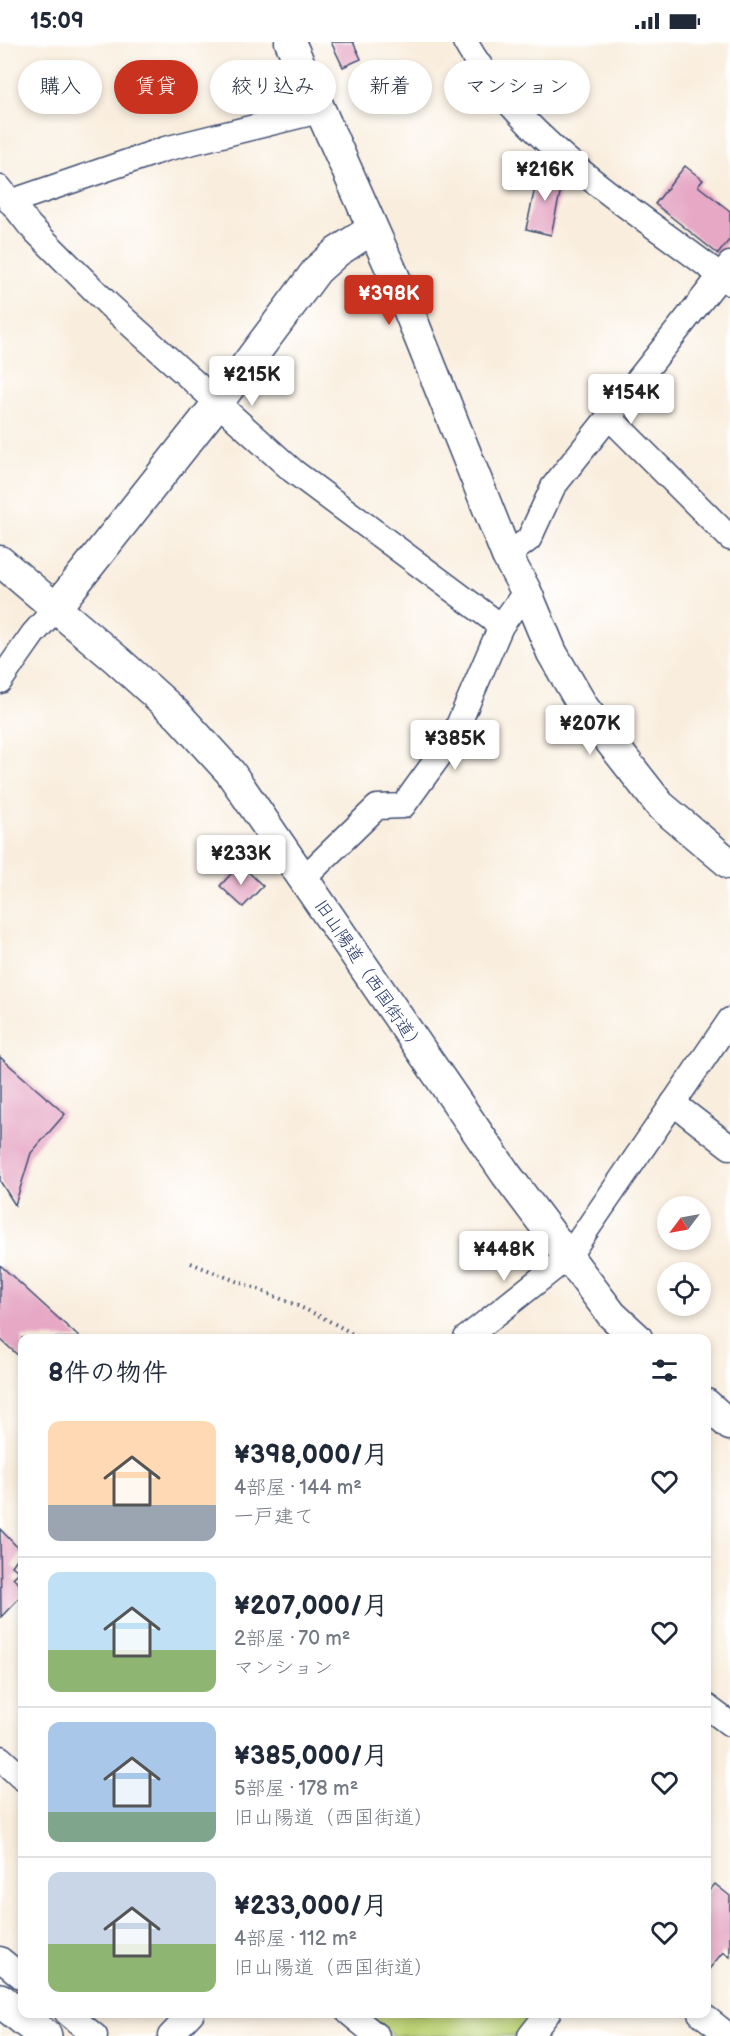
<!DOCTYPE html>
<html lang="ja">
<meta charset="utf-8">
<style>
body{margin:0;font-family:"Balsamiq Sans","Klee One",sans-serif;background:#f2f2f3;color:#1f2937;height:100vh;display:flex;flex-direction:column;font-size:22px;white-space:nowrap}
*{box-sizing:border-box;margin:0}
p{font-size:20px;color:#747a83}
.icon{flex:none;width:33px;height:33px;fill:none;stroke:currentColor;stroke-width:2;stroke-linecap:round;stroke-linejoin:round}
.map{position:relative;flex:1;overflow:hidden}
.panel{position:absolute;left:18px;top:1292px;width:693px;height:684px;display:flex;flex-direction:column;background:#fff;border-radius:12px;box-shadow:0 3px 9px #0003}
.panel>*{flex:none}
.top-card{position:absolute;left:18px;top:18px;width:694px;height:54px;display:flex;gap:12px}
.needle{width:39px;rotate:238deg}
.controls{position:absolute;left:657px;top:1154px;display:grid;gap:12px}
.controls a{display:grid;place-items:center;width:54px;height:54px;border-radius:50%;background:#fff;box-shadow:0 3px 9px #0003;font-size:30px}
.price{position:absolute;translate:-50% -51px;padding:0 14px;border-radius:6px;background:#fff;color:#222;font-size:20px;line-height:39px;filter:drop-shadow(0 2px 3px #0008)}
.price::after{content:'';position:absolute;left:50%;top:36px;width:18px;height:14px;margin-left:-9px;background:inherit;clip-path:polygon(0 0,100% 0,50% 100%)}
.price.active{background:#c8321e;color:#fff}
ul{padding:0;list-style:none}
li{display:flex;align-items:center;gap:18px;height:150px;padding:0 30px}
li+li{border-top:2px solid #e0e1e3}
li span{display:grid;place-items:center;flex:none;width:168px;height:120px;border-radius:12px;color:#555}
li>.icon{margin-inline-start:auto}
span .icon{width:72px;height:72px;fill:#fffc;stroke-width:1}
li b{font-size:26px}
h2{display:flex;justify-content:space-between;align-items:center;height:72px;padding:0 30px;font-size:26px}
.pill{padding:0 21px;border-radius:27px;background:#fff;box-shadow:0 3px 9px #0003;font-size:21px;line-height:54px}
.pill.active{background:#c8321e;color:#fff}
.status{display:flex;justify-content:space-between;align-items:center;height:42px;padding:0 30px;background:#fff;direction:ltr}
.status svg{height:16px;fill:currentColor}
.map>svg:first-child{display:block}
</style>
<div class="status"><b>15:09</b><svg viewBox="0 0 49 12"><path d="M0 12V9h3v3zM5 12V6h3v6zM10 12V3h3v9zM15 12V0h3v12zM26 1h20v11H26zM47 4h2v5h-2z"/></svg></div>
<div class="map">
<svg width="730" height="1994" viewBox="0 0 730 1994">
<rect width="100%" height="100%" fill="#fff"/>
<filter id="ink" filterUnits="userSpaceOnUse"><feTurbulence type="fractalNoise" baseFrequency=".0167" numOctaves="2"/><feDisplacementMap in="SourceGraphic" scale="12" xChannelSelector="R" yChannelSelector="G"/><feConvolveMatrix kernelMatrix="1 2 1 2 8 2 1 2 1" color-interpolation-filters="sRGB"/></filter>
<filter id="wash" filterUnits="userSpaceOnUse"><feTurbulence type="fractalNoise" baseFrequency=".008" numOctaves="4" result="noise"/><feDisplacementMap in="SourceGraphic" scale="24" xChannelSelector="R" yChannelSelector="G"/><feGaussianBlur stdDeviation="1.35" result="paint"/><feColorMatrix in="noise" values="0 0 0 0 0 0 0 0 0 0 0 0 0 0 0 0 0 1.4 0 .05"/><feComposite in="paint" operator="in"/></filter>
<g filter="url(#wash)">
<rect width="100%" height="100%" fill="#f9eede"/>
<polygon fill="#bbd074" stroke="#6b8069" stroke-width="1.5" points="366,1971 534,1971 516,1994 394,1994"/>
<g id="blocks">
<g fill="#e6a8c5">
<polygon points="331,0 353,0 361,17 343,25"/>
<polygon points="540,123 557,127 555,140 562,142 551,193 526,187"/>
<polygon points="685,124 703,138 698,144 730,169 730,197 718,212 655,162"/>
<polygon points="240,822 263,844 243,865 220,844"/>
<polygon points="0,1015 65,1072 31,1111 15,1163 0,1139"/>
<polygon points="0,1223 80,1296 22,1296 22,1317 0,1297"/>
<polygon points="0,1487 22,1510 12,1524 19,1530 13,1536 22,1545 22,1553 1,1575"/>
<polygon points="715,1842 730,1854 730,1915 723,1910 706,1931 706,1853"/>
</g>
</g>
</g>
<g filter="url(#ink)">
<use href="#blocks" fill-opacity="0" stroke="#3c4c71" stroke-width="1.5"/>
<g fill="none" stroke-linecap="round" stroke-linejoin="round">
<g stroke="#3c4c71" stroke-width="27">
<g id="minor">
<path d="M465,0C525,105 637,168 730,241"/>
<polyline points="0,146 30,184 109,263 293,429 501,584"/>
<polyline points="10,160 165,107 319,69"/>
<polyline points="610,376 730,496"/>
<polyline points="507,514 529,497 553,445 730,222"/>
<polyline points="0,639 33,592 55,567"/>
<polyline points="303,837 377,765 403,764 453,695 501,584 526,549"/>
<polyline points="673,1061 730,1105"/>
<polyline points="466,1296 568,1215 730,978"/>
<polyline points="706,1664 730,1682"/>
<polyline points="0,1716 22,1736"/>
<polyline points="0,1917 22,1935"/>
<polyline points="67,1971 95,1994"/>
<polyline points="349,1971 377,1994"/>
<polyline points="700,1971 729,1994"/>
<polyline points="170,1994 192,1971"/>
<polyline points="530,1994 548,1971"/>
</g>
</g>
<g stroke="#3c4c71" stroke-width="33">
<g id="tertiary">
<polyline points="290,0 402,252 507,514 526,549 552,611 584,666 660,763 730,822"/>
<polyline points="0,519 117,618 178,673 230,730 506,1132 612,1273 637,1296"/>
<polyline points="55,567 217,362 317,228 337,210 372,187"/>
<polyline points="706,1362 730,1383"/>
</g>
</g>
<g stroke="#3c4c71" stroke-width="36">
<polyline id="trunk" points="0,1958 45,1994"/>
</g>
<path stroke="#3c4c71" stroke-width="4" stroke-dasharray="1.5 4.5" stroke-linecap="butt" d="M191,1221C248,1245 307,1263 359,1296"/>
<use href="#minor" stroke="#fff" stroke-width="24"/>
<use href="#tertiary" stroke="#fff" stroke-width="30"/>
<use href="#trunk" stroke="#fff" stroke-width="33"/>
</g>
</g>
<g text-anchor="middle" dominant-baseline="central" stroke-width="4.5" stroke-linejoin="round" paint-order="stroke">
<g font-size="18" fill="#1b2f5e" stroke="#fff">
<text transform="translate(369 934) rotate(56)">旧山陽道（西国街道）</text>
</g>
</g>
</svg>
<div class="controls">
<a><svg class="needle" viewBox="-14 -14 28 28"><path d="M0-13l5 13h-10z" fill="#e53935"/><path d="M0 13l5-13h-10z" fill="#747a83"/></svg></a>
<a><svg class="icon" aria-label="locate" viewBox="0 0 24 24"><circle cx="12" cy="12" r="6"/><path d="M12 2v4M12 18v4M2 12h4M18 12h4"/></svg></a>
</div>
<b class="price" style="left:545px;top:160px">¥216K</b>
<b class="price active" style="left:389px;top:284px">¥398K</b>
<b class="price" style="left:252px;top:365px">¥215K</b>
<b class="price" style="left:631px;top:383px">¥154K</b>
<b class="price" style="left:590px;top:714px">¥207K</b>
<b class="price" style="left:455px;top:729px">¥385K</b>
<b class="price" style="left:241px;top:844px">¥233K</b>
<b class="price" style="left:504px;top:1240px">¥448K</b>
<div class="top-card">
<a class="pill">購入</a>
<a class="pill active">賃貸</a>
<a class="pill">絞り込み</a>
<a class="pill">新着</a>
<a class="pill">マンション</a>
</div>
<section class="panel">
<h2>8件の物件<svg class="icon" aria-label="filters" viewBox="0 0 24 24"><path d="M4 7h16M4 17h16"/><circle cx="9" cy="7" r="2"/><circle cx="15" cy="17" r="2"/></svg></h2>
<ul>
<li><span style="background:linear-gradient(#ffd9b3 70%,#9aa5b1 0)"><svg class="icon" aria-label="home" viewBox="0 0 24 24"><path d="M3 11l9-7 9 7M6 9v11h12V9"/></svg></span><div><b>¥398,000/月</b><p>4部屋 · 144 m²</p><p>一戸建て</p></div><svg class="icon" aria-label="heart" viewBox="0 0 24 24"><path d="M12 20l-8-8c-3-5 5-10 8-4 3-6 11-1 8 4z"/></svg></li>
<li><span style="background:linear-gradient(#bfe0f5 65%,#8fb573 0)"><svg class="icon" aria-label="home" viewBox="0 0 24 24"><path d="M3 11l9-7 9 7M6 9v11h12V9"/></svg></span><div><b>¥207,000/月</b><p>2部屋 · 70 m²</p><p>マンション</p></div><svg class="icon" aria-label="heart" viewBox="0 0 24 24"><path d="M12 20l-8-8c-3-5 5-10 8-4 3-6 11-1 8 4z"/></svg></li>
<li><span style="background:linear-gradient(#a9c7e8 75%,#7fa58c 0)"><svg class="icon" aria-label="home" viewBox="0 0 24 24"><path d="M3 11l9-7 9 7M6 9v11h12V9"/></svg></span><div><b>¥385,000/月</b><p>5部屋 · 178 m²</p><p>旧山陽道（西国街道）</p></div><svg class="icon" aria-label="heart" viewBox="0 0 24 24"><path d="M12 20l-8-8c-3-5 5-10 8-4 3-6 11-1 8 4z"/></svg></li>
<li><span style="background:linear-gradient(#c9d6e8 60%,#8fb573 0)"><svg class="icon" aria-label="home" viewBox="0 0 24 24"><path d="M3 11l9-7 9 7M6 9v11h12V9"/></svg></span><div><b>¥233,000/月</b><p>4部屋 · 112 m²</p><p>旧山陽道（西国街道）</p></div><svg class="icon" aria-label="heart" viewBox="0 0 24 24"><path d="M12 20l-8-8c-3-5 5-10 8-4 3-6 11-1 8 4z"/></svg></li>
</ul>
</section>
</div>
